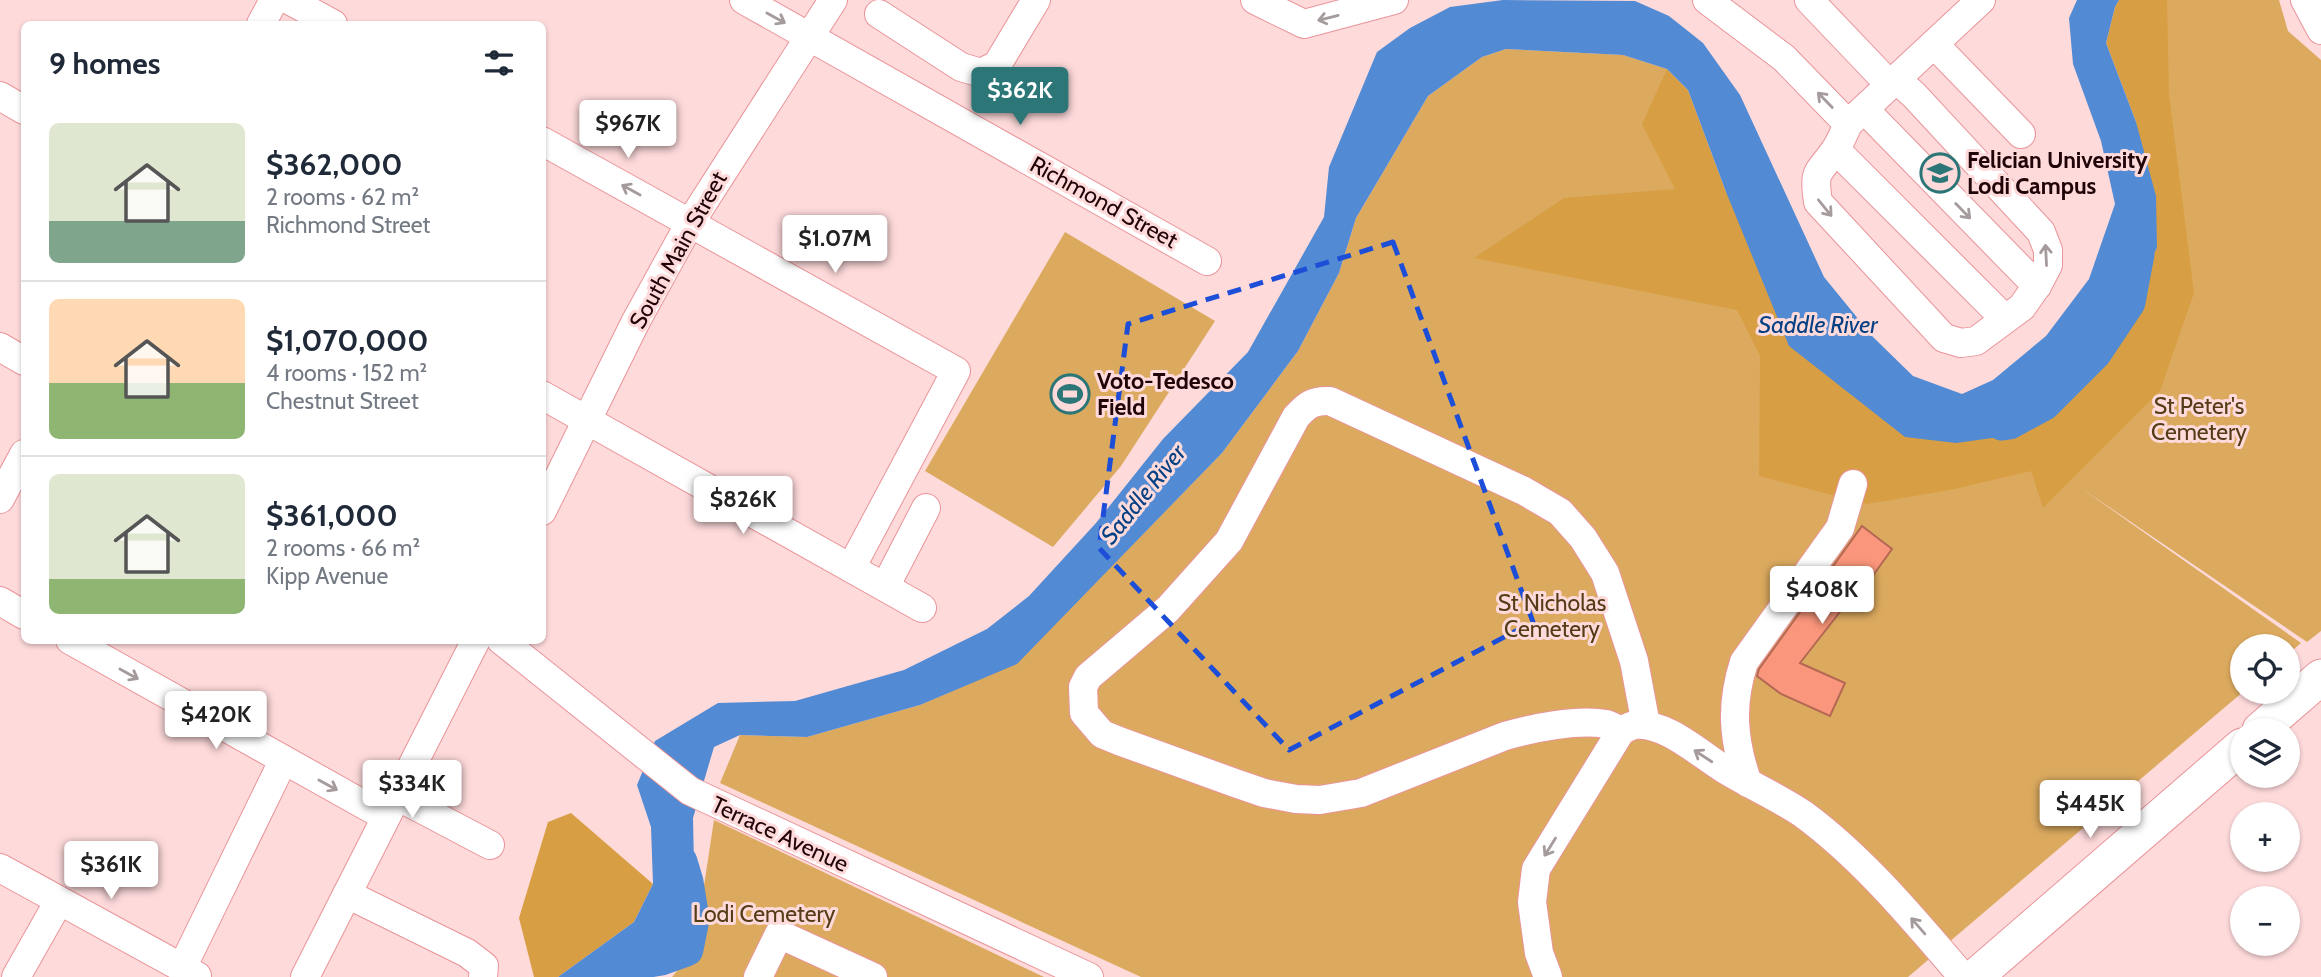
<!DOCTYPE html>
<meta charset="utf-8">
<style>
body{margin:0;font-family:Cabin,sans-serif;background:#f2f2f3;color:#1f2937;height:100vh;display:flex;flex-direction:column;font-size:26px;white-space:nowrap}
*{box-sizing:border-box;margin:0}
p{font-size:23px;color:#747a83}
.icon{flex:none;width:38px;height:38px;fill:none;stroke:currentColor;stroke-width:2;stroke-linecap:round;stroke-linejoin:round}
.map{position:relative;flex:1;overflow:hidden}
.drawer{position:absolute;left:21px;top:21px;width:525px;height:623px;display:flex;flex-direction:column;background:#fff;border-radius:10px;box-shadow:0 2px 5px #0004}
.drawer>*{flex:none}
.tools{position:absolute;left:2230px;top:634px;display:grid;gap:14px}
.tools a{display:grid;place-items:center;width:70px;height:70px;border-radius:50%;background:#fff;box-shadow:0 2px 5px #0004;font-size:35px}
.price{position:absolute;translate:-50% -60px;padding:0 16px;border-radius:7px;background:#fff;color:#222;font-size:23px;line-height:46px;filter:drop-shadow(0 2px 4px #0008)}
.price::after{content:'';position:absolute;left:50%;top:42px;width:21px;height:16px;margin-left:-10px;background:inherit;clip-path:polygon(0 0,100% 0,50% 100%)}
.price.on{background:#2c7677;color:#fff}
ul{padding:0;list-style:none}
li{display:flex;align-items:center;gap:21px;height:175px;padding:0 28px}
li+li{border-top:2px solid #e0e1e3}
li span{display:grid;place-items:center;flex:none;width:196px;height:140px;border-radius:10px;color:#555}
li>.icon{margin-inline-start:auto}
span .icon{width:84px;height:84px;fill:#fffc;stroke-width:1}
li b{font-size:30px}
h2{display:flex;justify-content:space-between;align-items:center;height:84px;padding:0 28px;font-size:30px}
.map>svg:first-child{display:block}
</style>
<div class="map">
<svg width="2321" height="977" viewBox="0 0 2321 977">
<rect width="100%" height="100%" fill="#fedadb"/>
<g fill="#dcaa5f">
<polygon points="2119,0 2279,0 2288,31 2321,60 2321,631 2307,642 2081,488 2301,643 2287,655 2287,646 2242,646 2242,691 2244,691 1908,977 1141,977 720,783 740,735 807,737 920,705 1017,663 1222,453 1298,351 1339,273 1356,218 1428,96 1482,57 1506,49 1623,55 1667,69 1789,346 2007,436 2096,354 2157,248 2136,122"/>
<polygon points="1065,232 1215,321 1121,466 1053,547 925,471"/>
<polygon points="714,820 1044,977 672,977 694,951"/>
</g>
<g fill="#d89e43">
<polygon points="2119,0 2167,0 2169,95 2194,293 2160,391 2043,508 2031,471 1950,490 1867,504 1759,476 1760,356 1737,310 1474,258 1564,198 1675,189 1642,124 1667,69 1688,90 1726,192 1905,437 2096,354 2157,248 2136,122 2106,43 2115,7"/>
<polygon points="571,813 653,884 634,922 558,977 534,977 519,918 548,822"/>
</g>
<polygon fill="#528ad3" points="1503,0 1635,1 1669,16 1703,43 1740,95 1824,277 1873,337 1913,376 1962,394 1993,380 2046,336 2089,279 2115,204 2101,141 2073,64 2069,18 2077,0 2119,0 2115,7 2106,43 2136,122 2156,196 2157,248 2096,354 2007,436 1956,443 1905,437 1789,346 1726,192 1688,90 1667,69 1623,55 1506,49 1482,57 1428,96 1356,218 1339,273 1298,351 1222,453 1017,664 920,705 807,737 740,735 714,747 693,818 694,866 690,916 671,950 637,977 558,977 634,922 653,884 651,827 637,785 655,741 718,703 795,701 904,670 987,629 1029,596 1096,523 1163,439 1248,352 1324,217 1329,167 1377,52 1410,28 1450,7"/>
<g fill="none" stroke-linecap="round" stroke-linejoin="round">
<g stroke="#528ad3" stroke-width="35">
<polyline points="2002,423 2009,422 2044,403 2094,353 2128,302 2137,254"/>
<polyline points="597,977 631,963 661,958 686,949 692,919 686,882 680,862"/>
</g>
</g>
<polygon fill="#fa967b" stroke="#b46854" stroke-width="2" points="1862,526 1892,549 1864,588 1861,585 1800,663 1845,683 1830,716 1781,694 1757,676 1759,669"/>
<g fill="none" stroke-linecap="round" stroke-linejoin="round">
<g stroke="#e99499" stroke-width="30">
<g id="minor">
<polyline points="289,0 333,24"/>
<polyline points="744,0 1207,261"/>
<polyline points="1255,0 1304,24 1394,0"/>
<polyline points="1707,0 1784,58 1848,124 1981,0"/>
<polyline points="1809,0 1890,85"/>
<polyline points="2305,0 2321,30"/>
<polyline points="879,14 961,67 981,73 997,65 1036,0"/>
<polyline points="261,24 274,0"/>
<polyline points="1934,44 2021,134"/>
<polyline points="0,96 24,110"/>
<polyline points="1864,109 2037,286"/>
<path d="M1848,124C1844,133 1840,143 1835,150C1818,175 1813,169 1818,202L1944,338L1961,343L1976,341L2022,307L2038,284L2048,265V250L2041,232L1914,95L1896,79"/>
<polyline points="542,141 956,371 851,568"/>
<polyline points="1836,150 2005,319"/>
<polyline points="0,347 24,361"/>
<polyline points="542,395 922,608"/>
<polyline points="0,499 24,454"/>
<polyline points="542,511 636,321 690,223 833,0"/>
<polyline points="885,587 926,508"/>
<polyline points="0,601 24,615"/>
<polyline points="70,640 386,817"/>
<polyline points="501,640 690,791 1089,977"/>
<path d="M1621,731C1616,729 1611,725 1606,724C1577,719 1533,728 1505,736L1361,793L1320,800L1296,799L1264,793L1235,783L1119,741L1102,734L1084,713L1083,687L1088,677L1168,609L1229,541L1296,417C1307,405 1313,400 1330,401L1524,491L1560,512L1583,538L1605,573L1634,661L1646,725"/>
<path d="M1748,783C1733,741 1730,705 1744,662L1840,528L1853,484"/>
<polyline points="397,796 490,845"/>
<polyline points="0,868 197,976"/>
<polyline points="347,894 467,953 484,966 483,977"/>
<polyline points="182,968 283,761"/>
<polyline points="16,977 59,901"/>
<polyline points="305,977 476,640"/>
<polyline points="758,977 779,934 873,977"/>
<path d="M1548,977L1539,953L1532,902L1536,869L1621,731C1625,729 1630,726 1635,725C1664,721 1701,755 1724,769C1750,785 1778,797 1803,814C1864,859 1914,920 1963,977"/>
</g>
</g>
<g stroke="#e99499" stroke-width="37">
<g id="major">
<polyline points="2260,730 2321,677"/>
<polyline points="1975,977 2242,746"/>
</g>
</g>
<use href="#minor" stroke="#fff" stroke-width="28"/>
<use href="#major" stroke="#fff" stroke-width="35"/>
</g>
<defs><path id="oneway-shaft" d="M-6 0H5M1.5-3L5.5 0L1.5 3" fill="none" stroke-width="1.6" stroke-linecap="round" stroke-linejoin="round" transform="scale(1.75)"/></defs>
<g stroke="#a69b9c">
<use href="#oneway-shaft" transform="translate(776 18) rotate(29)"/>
<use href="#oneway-shaft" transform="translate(1328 18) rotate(166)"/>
<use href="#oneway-shaft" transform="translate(1825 100) rotate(-134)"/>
<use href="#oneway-shaft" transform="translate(631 190) rotate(-151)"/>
<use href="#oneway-shaft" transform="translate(1825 208) rotate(51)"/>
<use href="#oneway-shaft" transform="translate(1963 211) rotate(46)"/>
<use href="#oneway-shaft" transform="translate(2046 255) rotate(-93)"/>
<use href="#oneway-shaft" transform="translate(129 674) rotate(29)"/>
<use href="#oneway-shaft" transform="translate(1703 756) rotate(-147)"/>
<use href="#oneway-shaft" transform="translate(328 785) rotate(29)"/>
<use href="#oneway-shaft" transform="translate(1550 847) rotate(122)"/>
<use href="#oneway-shaft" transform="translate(1918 926) rotate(-131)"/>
</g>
<path fill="none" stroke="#1d4ed8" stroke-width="5" stroke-dasharray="14 9" stroke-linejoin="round" d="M1393,242L1533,622L1289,750L1099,548L1128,324Z"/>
<defs>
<g id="university-ring" transform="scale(2.0125)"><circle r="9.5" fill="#fedadb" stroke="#2c7677" stroke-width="1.5"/><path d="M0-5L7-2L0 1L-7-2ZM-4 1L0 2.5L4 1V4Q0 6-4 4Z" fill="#2c7677"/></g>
<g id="stadium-ring" transform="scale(2.0125)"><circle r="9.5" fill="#fedadb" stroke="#2c7677" stroke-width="1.5"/><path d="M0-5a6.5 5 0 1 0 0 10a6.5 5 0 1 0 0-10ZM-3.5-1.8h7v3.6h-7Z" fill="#2c7677"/></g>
</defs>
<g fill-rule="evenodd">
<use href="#university-ring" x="1940" y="173"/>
<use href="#stadium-ring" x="1070" y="394"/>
</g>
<g text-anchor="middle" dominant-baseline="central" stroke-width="6" stroke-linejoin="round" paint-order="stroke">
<g font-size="23" font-weight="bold" fill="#200407" stroke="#fedadb" text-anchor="start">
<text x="1967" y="160">Felician University<tspan x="1967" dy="26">Lodi Campus</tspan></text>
<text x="1097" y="381">Voto-Tedesco<tspan x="1097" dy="26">Field</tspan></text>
</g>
<g font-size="23" fill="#200407" stroke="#fedadb">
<text transform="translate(1104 202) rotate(29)">Richmond Street</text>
<text transform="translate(678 250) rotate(-61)">South Main Street</text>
<text transform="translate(780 834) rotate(25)">Terrace Avenue</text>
</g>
<g font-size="23" fill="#543c16" stroke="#fedadb">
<text x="2199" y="406">St Peter's<tspan x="2199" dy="26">Cemetery</tspan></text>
<text x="1552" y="603">St Nicholas<tspan x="1552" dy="26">Cemetery</tspan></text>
<text x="764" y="914">Lodi Cemetery</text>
</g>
<g font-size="24" font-style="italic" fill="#044083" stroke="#fedadb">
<text x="1818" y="324">Saddle River</text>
<text transform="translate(1143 494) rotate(-51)">Saddle River</text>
</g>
</g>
</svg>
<div class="tools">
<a><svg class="icon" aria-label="locate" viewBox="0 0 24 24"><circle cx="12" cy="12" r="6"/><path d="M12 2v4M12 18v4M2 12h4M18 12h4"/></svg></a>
<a><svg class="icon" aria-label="layers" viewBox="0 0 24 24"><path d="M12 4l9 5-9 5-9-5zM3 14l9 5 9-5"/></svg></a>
<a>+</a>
<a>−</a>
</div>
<b class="price on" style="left:1020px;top:127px">$362K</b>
<b class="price" style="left:628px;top:160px">$967K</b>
<b class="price" style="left:835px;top:275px">$1.07M</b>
<b class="price" style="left:743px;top:536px">$826K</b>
<b class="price" style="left:1822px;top:626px">$408K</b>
<b class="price" style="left:216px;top:751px">$420K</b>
<b class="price" style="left:412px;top:820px">$334K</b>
<b class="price" style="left:2090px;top:840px">$445K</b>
<b class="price" style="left:111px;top:901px">$361K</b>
<section class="drawer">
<h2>9 homes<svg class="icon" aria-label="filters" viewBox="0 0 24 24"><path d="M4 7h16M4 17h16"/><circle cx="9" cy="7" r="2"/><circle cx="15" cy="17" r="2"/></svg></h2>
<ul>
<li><span style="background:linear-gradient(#dfe7d0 70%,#7fa58c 0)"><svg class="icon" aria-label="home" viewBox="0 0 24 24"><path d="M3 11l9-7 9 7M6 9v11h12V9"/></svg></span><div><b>$362,000</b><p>2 rooms · 62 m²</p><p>Richmond Street</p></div></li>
<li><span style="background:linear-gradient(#ffd9b3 60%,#8fb573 0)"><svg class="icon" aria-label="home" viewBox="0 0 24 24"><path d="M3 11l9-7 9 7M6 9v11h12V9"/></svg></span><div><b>$1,070,000</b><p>4 rooms · 152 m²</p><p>Chestnut Street</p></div></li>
<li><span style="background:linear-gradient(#dfe7d0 75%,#8fb573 0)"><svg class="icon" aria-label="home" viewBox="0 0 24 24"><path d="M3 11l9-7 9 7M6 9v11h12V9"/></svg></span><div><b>$361,000</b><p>2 rooms · 66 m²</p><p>Kipp Avenue</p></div></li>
</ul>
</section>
</div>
